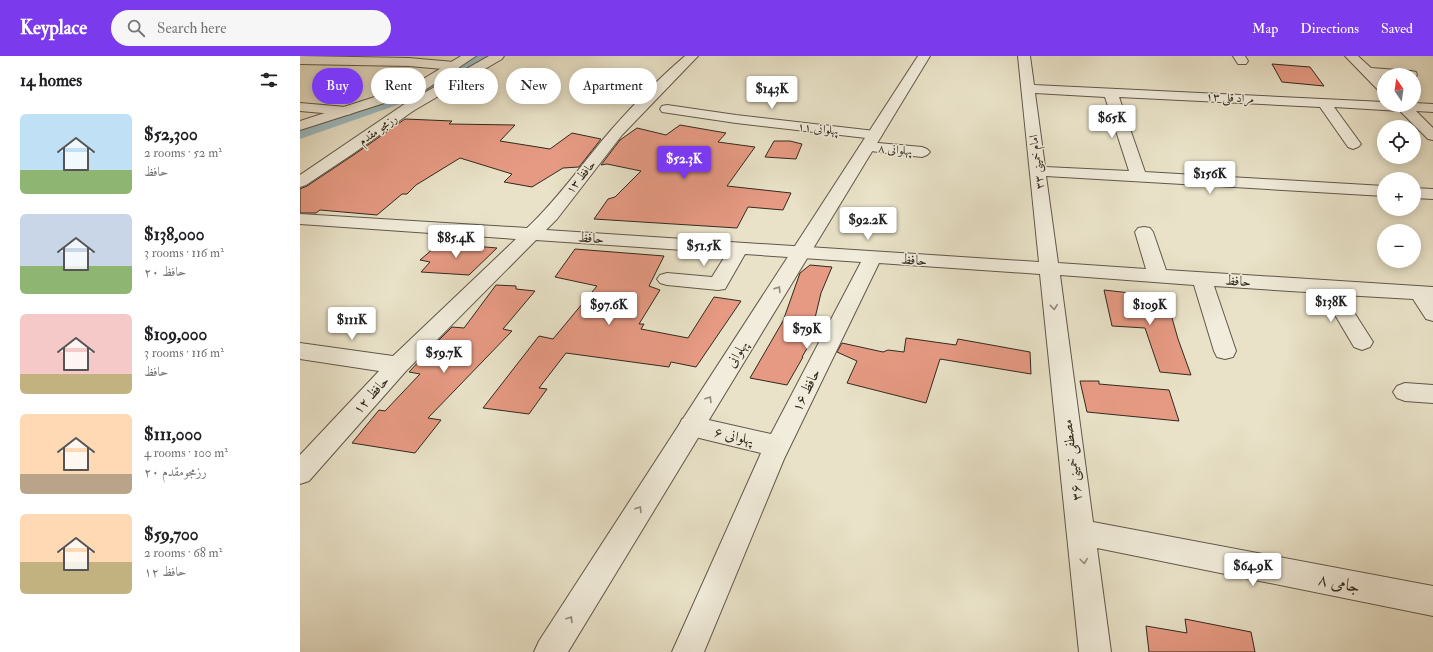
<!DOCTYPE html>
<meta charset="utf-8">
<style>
body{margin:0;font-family:"IM FELL Double Pica",Amiri,serif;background:#f6f6f6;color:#202124;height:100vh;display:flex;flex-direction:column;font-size:15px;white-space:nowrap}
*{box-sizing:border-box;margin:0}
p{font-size:13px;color:#757577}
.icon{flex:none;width:22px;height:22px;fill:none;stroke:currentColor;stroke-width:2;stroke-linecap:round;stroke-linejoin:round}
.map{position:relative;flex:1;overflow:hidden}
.details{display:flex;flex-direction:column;background:#fff;width:300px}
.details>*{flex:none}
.hud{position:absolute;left:12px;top:12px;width:380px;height:36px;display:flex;gap:8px}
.needle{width:26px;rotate:347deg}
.buttons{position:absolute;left:1077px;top:12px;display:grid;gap:8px}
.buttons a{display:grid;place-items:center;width:44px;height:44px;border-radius:50%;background:#fff;box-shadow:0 2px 10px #0003;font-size:20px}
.price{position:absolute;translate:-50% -34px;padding:0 9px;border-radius:4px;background:#fff;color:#222;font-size:13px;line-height:26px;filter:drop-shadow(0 1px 2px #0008)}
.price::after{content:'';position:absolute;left:50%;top:24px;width:12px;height:9px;margin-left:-6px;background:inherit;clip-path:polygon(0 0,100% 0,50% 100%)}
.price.active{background:#7c3aed;color:#fff}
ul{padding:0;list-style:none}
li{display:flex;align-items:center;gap:12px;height:100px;padding:0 20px}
li span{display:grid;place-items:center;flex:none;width:112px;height:80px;border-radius:6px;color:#555}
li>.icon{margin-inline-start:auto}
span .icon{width:48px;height:48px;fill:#fffc;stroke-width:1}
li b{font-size:17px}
h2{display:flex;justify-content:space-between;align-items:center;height:48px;padding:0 20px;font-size:17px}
.pill{padding:0 14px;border-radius:18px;background:#fff;box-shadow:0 2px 10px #0003;font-size:14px;line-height:36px}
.pill.active{background:#7c3aed;color:#fff}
header{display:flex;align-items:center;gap:24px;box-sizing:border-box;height:56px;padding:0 20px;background:#7c3aed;color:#fff}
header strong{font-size:19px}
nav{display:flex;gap:22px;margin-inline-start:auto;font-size:14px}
.search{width:280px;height:36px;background:#f6f6f6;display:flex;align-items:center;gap:10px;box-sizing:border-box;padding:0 14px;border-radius:22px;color:#757577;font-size:15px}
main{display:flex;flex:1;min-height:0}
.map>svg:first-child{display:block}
</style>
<header>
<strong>Keyplace</strong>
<div class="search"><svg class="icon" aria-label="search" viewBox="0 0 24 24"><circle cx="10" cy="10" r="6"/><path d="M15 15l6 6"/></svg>Search here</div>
<nav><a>Map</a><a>Directions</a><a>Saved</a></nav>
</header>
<main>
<section class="details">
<h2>14 homes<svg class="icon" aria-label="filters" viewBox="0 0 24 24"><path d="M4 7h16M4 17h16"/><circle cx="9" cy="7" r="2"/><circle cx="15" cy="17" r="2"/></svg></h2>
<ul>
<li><span style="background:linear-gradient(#bfe0f5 70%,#8fb573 0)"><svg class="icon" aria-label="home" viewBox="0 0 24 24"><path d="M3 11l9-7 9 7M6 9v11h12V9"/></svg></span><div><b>$52,300</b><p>2 rooms · 52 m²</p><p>حافظ</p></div></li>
<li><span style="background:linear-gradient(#c9d6e8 65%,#8fb573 0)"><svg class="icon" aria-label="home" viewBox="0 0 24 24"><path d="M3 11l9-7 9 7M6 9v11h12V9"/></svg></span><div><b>$138,000</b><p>3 rooms · 116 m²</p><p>حافظ ۲۰</p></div></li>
<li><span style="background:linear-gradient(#f6c9c9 75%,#c2b280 0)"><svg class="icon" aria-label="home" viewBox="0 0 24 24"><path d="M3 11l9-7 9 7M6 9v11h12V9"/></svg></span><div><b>$109,000</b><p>3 rooms · 116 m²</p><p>حافظ</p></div></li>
<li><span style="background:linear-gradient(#ffd9b3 75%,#b9a48a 0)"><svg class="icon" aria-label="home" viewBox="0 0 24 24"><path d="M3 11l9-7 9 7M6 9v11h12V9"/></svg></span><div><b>$111,000</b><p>4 rooms · 100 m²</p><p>رزمجومقدم ۲۰</p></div></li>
<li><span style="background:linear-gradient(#ffd9b3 60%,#c2b280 0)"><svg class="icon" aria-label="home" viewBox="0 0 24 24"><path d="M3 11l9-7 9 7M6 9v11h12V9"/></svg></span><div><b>$59,700</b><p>2 rooms · 68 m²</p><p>حافظ ۱۲</p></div></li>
</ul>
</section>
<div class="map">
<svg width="1133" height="596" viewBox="0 0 1133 596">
<rect width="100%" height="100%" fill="#e9e2c8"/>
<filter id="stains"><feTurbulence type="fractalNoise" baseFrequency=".005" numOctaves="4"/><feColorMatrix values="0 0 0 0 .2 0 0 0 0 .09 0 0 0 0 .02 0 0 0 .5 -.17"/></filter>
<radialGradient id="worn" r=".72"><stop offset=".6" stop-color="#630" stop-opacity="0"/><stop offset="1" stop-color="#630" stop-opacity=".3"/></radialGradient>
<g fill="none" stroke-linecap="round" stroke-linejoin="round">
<polygon fill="#9dbbc1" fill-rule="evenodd" points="176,0 191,0 189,3 137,35 0,83 0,73 127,29"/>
</g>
<g fill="#e69a83" stroke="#322a20">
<polygon points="972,8 1010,11 1024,30 982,26"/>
<polygon points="105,63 152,65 149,68 215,69 200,85 250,93 272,77 301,83 279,111 263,112 232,131 204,126 212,118 160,102 116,129 107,138 102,138 77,159 20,154 16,157 0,157 0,133 7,130 55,98"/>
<polygon points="380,69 426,77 418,86 455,91 427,130 491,137 483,154 448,151 437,172 294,163 308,143 315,141 341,115 307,108 301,109 320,84 337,72 366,79"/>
<polygon points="474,85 490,85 502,88 496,103 465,101"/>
<polygon points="140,187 197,192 169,219 121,216 130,206 120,204"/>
<polygon points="275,193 364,200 349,230 360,234 339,268 344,268 341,273 388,282 414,241 441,245 396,311 371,306 369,311 266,297 239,332 247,333 229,358 183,352 239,280 253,283 297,230 255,221"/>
<polygon points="510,209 532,211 521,237 515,262 509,276 516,277 502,301 503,301 487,329 450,322 483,265 500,217"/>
<polygon points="196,229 216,230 216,233 235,235 203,273 212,275 128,362 141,364 115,397 52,387 79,354 85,355 120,318 109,316 136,287 152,271 164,272"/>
<polygon points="804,234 866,241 878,283 891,319 860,316 845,272 812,270"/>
<polygon points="606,282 656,289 658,283 730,296 731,318 640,303 626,347 547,327 557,305 537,296 542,287 583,296 588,294 604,296"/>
<polygon points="780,325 799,325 799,328 869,334 879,365 787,356"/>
<polygon points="885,563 951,576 955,596 849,596 846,570 887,577"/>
</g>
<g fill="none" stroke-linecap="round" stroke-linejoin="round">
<g stroke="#60584a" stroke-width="2">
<g id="minor">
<polygon points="0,0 109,2 154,6 158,7 160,10 158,13 154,14 109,10 0,8"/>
<polygon points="189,0 204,0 202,3 113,55 108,56 103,55 101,52 103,49"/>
<path d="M385,0H398L322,79L257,163L246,174L739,206L718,0H730L734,29L1084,46V49H1114V47L1133,48V56L1116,55L1133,72V84L1128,83L1100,55L1034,51L1061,88L1058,91L1053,93L1048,91L1020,51L819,41L845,116L1084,130V140L746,120L758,207L846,213L835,176L838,172L844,171L850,172L853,176L866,214L1133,231V265L1126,263L1113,243L1043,239L1073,286L1070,291L1062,294L1054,291L1022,237L914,230L936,295L933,301L925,303L917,301L914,295L894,229L760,219L793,466L1133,530V560L797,492L811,596H779L740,218L579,207L484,403L404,596H372L461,397L391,380L382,377L379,370L382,363L391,360L471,378L561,206L445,198L425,233L418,234L367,229L360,227L357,223L360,219L367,217L412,221L427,197L236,184L106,315L9,425L0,428V399L79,315L0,303V287L93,300L216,183L0,168V158L227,172C259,142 283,106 312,73C334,48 359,22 385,0ZM735,37L805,41L829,115L745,111Z"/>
<polygon points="933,0 945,0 948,5 946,8 938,8"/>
<polygon points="1045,0 1058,0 1071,12 1111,15 1116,16 1117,19 1114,22 1114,19 1084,19 1084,21 1080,21 1084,25 1084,36 1079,35"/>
<polygon points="0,47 46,51 51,52 53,55 51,58 46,59 0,55"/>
<polygon points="367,49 436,59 575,75 580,76 582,79 580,82 575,83 436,67 362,56 360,53 362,50"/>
<polygon points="567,86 622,91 627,93 630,96 627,99 622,101 562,94 559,91 562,88"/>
<polygon points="1114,132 1133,133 1133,143 1114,142"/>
<polygon points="1105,327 1133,329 1133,347 1105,345 1097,342 1093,336 1097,330"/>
</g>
</g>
<g stroke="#60584a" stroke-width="2">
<g id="tertiary">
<polygon points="161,0 176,0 125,34 0,74 0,65 115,28"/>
<polygon points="618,0 630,0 268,596 234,596 239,585"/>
<polygon points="108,48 113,49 115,52 113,55 54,97 6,129 0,131 0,119 103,49"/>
</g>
</g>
<use href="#minor" fill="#f1ecdb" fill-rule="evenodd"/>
<use href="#tertiary" fill="#f1ecdb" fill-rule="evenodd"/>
</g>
<defs><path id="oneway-chevron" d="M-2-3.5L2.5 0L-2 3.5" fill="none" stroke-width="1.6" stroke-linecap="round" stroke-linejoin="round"/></defs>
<g stroke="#928b7e">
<use href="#oneway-chevron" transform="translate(478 233) rotate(-58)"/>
<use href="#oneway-chevron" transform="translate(754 251) rotate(84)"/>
<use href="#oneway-chevron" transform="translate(409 343) rotate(-58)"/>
<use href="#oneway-chevron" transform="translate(339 453) rotate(-58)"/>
<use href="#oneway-chevron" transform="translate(784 505) rotate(83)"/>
<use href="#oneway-chevron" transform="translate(270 563) rotate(-58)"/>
</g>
<g text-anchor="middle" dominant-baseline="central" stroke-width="3" stroke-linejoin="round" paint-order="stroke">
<g font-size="12" fill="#322a20" stroke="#f1ecdb">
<text transform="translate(930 42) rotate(3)">مراد قلی ۱۳</text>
<text transform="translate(518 73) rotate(6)">پهلوانی ۱۱</text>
<text transform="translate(78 74) rotate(-35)">رزمجو مقدم</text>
<text transform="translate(595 94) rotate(5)">پهلوانی ۸</text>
<text transform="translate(737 106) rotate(-97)">امام خمینی ۳۳</text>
<text transform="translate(281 121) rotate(-51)">حافظ ۱۳</text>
</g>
<g font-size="14" fill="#322a20" stroke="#f1ecdb">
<text transform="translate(291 182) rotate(4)">حافظ</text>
<text transform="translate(614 204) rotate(4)">حافظ</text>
<text transform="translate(938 225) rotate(4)">حافظ</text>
<text transform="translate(437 298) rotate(-58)">پهلوانی</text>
<text transform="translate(506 334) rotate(-63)">حافظ ۱۶</text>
<text transform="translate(71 339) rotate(-48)">حافظ ۱۲</text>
<text transform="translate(434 380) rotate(13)">پهلوانی ۶</text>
<text transform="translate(772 404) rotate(-97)">مصطفی خمینی ۳۶</text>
</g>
<g font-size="17" fill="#322a20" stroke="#f1ecdb">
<text transform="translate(1039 527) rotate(11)">جامی ۸</text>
</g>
</g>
<rect width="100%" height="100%" filter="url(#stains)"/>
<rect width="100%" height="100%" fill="url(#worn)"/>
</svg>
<div class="buttons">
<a><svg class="needle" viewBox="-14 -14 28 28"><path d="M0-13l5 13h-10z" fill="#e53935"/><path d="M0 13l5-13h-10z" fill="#757577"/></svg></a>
<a><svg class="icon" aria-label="locate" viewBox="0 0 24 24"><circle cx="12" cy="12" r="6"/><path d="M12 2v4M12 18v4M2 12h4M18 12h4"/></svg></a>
<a>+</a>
<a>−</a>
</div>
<b class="price" style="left:472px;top:54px">$143K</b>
<b class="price" style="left:812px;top:83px">$65K</b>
<b class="price active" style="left:384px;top:124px">$52.3K</b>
<b class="price" style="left:910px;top:139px">$156K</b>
<b class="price" style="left:568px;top:185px">$92.2K</b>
<b class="price" style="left:156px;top:203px">$85.4K</b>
<b class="price" style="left:404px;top:211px">$51.5K</b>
<b class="price" style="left:1031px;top:267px">$138K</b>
<b class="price" style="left:309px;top:270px">$97.6K</b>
<b class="price" style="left:850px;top:270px">$109K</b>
<b class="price" style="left:52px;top:285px">$111K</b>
<b class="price" style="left:507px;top:294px">$79K</b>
<b class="price" style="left:144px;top:318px">$59.7K</b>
<b class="price" style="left:953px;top:531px">$64.9K</b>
<div class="hud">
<a class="pill active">Buy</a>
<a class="pill">Rent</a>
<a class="pill">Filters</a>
<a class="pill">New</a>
<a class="pill">Apartment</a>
</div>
</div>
</main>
